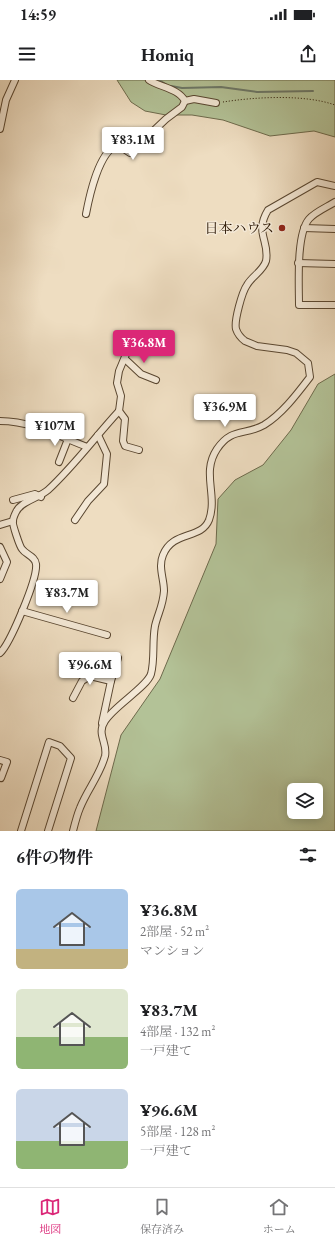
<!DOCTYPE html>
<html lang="ja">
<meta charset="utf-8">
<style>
body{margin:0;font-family:"EB Garamond","Noto Serif JP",serif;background:#f2f2f2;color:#202124;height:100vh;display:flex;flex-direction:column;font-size:15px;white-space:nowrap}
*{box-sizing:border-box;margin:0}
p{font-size:13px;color:#757577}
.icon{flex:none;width:22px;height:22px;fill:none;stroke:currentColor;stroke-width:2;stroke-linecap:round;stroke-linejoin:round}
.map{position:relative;height:751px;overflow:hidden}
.drawer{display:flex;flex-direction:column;background:#fff;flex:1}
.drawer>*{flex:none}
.controls{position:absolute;left:287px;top:703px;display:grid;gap:8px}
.controls a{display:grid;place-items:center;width:36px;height:36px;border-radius:6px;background:#fff;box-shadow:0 2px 10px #0003;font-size:20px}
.price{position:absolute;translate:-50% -34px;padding:0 9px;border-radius:4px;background:#fff;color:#222;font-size:13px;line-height:26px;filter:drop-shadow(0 1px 2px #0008)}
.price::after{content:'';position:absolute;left:50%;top:24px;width:12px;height:9px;margin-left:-6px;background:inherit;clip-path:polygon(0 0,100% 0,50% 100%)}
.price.selected{background:#db2777;color:#fff}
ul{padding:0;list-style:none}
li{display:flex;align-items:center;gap:12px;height:100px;padding:0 16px}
li span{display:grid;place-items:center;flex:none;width:112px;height:80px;border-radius:6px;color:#555}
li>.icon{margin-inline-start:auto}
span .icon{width:48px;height:48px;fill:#fffc;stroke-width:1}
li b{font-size:17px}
h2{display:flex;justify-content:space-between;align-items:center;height:48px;padding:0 16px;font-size:17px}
.status{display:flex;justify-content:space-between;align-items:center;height:28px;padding:0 20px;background:#fff;direction:ltr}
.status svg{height:11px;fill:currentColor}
header{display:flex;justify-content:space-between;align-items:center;height:52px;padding:0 16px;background:#fff;font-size:18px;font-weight:700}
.tab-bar{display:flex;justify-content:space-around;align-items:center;height:56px;border-top:1px solid #e0e0e0;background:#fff;font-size:11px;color:#757577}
.tab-bar a{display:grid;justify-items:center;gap:2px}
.tab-bar .selected{color:#db2777}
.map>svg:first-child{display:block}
</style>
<div class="status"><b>14:59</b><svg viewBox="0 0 49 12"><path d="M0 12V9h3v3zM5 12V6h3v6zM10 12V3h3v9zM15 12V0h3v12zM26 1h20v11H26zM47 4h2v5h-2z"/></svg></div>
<header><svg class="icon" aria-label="menu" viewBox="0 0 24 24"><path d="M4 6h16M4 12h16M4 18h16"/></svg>Homiq<svg class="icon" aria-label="share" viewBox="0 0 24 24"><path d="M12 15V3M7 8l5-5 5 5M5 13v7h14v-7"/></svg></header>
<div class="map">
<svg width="335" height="751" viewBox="0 0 335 751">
<rect width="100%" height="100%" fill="#eeddc1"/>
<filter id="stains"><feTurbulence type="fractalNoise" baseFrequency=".005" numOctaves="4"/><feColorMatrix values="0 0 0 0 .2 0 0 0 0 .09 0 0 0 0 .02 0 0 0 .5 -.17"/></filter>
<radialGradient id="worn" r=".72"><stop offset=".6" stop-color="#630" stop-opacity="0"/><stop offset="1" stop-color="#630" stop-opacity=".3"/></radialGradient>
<g fill="#b3c297" stroke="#6d6a4c" fill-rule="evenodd">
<polygon points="117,0 335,0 335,57 314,51 270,56 223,40 192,35 166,35 145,31 131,22"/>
<path d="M335,294V751H96L121,655L160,599L216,464L218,419L235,400L263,385L291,350L318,304ZM294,710H316V732H294Z"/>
</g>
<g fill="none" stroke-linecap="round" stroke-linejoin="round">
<g stroke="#6c7868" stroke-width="2">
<polyline points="159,0 167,5"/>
<polyline points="171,6 182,8 221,7 257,12 313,11"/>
</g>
<g stroke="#594630" stroke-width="8">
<g id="minor">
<path d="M149,0C159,7 178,8 185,21"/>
<polyline points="185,21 194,19 216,23"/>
<polyline points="0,49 6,20 15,0"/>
<path d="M335,122C327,127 315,132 309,139C296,154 299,205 299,225H335"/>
<path d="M86,134C89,118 99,70 118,65L130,73L166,39L182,27L185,21"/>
<polyline points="304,148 335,149"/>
<polyline points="298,183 335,184"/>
<polyline points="125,279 141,294 156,300"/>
<polyline points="119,331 125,339 123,361 125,366 139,370"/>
<path d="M0,341C31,341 59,356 87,367"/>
<polyline points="59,382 68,359"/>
<polyline points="13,420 35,414 41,417"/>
<polyline points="75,440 88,421 104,404 107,374 98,355"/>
<polyline points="0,445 13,441"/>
<polyline points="0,467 7,482 0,499"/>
<polyline points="22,531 107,555"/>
<path d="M0,573C10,564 38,498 36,484C35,476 26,475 22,469C20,467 12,444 13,441C13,438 15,434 16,432C21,421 39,418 48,410C74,386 95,357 119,331L121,316L117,303L119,291L134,255"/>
<polyline points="73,618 82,601 90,596 111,601"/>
<polyline points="102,643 111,601 118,578"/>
<polyline points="0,680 7,682 1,698"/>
<polyline points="21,751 49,662 60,666 71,678 48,751"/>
<path d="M73,751C75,743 77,735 80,728C87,710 100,695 105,676C108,663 96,654 105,641C114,626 147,607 151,594C155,579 152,562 155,546C158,533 163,526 164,511C164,499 158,487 163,475C173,450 201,460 209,440C218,415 201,393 217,369C232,347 245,356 264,345C282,334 297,314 310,297L308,283L296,273L287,270L257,266L245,261C241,258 238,255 236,249C234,241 242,212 247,205C252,196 263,191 266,181C270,161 254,153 268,130L317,102L335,106"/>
</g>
</g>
<path stroke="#271300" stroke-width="1" stroke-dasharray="1 2" stroke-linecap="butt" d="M223,22C255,17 304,14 335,25"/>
<use href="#minor" stroke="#f4e9d7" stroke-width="6"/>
</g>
<circle fill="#8f2418" stroke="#f4e9d7" stroke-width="1.5" cx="282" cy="148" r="4"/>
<g text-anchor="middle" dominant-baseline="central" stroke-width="3" stroke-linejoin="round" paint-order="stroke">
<g font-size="14" fill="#271300" stroke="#f4e9d7" text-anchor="end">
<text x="274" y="148">日本ハウス</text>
</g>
</g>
<rect width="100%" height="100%" filter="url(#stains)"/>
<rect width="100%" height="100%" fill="url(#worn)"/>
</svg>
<div class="controls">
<a><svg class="icon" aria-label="layers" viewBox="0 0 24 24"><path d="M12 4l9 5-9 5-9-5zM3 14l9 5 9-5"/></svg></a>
</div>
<b class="price" style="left:133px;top:81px">¥83.1M</b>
<b class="price selected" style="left:144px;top:284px">¥36.8M</b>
<b class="price" style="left:225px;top:348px">¥36.9M</b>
<b class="price" style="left:55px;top:367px">¥107M</b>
<b class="price" style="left:67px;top:534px">¥83.7M</b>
<b class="price" style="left:90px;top:606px">¥96.6M</b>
</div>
<section class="drawer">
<h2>6件の物件<svg class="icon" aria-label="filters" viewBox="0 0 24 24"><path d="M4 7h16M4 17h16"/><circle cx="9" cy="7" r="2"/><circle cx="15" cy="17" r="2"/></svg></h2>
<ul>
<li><span style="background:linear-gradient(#a9c7e8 75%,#c2b280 0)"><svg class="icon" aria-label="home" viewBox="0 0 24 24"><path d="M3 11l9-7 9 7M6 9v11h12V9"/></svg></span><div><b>¥36.8M</b><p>2部屋 · 52 m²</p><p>マンション</p></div></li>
<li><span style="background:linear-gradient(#dfe7d0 60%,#8fb573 0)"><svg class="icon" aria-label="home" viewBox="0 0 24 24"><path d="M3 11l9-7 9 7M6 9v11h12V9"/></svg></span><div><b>¥83.7M</b><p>4部屋 · 132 m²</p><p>一戸建て</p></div></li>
<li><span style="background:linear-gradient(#c9d6e8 65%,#8fb573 0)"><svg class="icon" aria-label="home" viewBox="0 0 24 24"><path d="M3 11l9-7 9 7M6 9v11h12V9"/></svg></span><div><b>¥96.6M</b><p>5部屋 · 128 m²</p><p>一戸建て</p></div></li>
</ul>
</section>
<nav class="tab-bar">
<a class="selected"><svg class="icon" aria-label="map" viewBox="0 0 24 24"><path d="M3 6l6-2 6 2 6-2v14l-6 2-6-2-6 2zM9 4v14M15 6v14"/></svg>地図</a>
<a><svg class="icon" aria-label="saved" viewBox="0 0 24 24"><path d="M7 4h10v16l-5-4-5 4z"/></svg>保存済み</a>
<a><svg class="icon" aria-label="home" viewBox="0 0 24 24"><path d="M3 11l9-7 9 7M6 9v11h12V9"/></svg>ホーム</a>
</nav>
